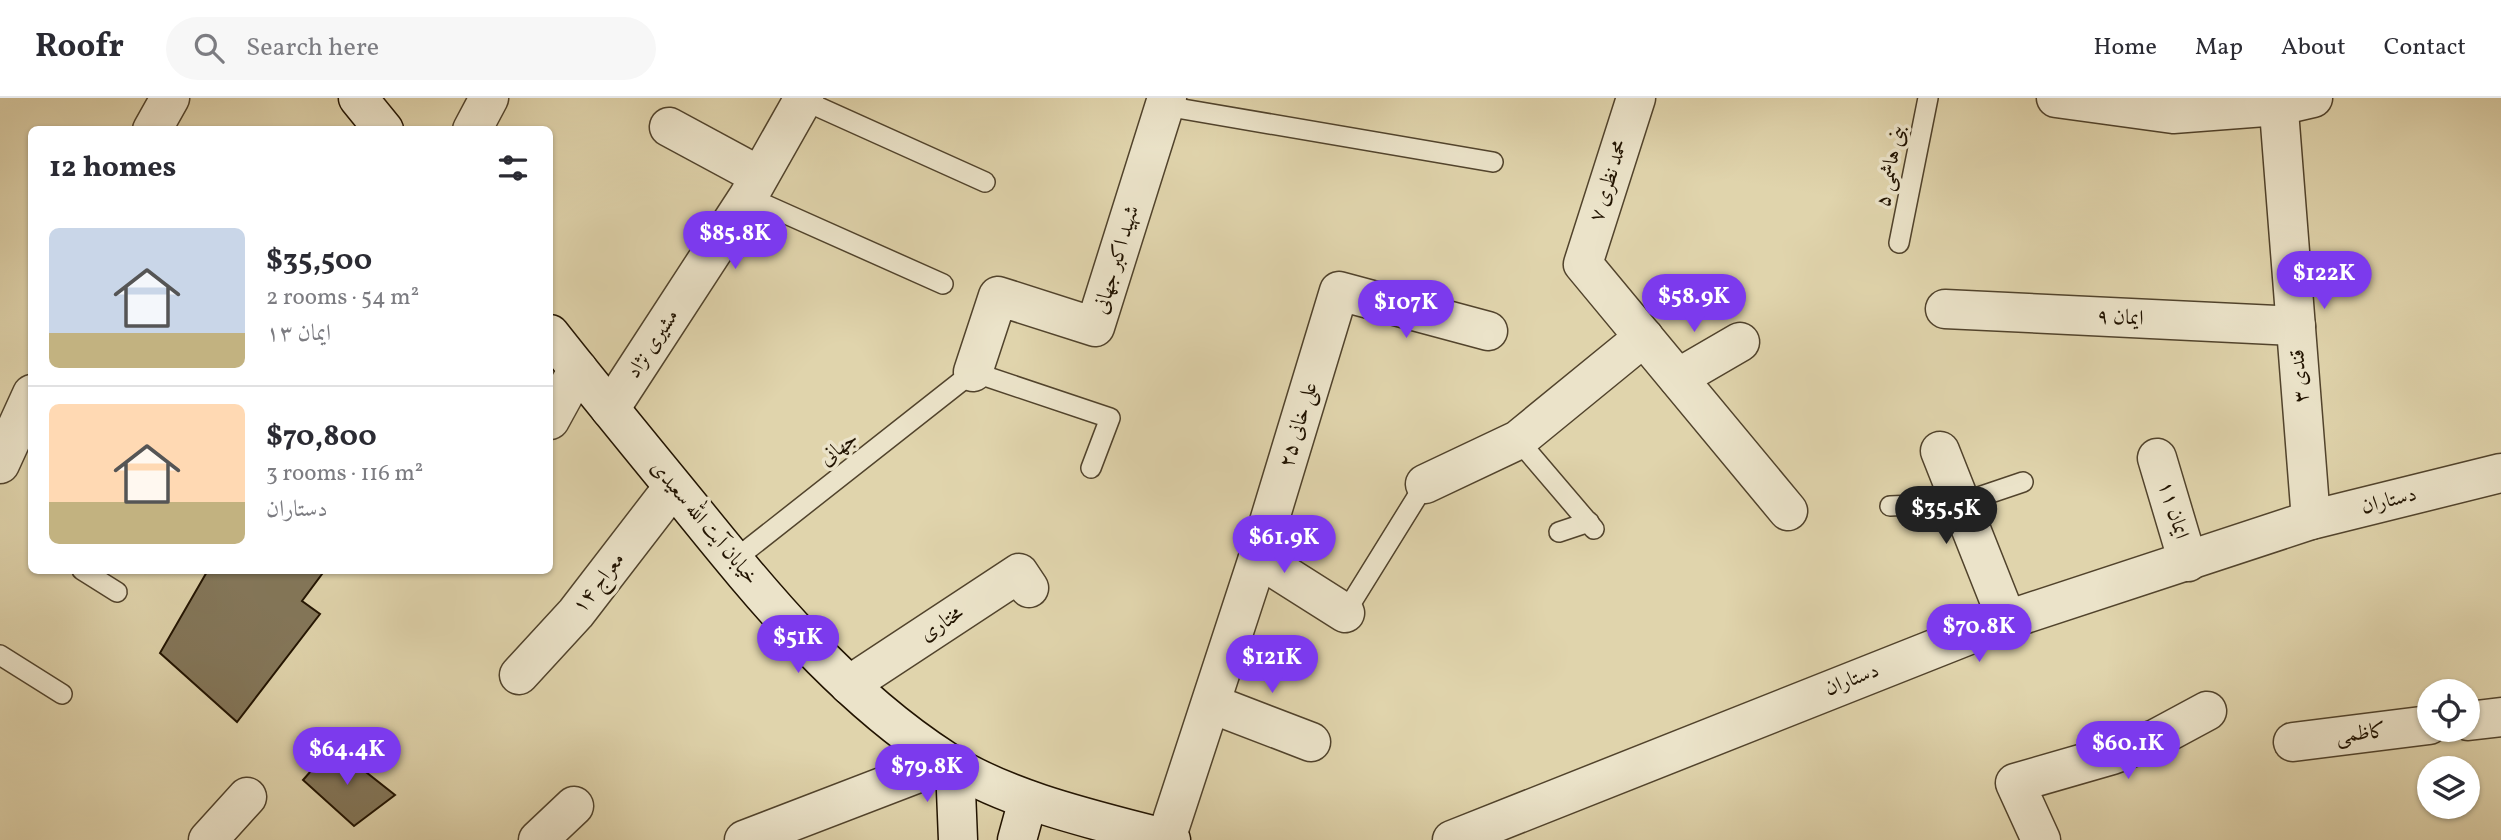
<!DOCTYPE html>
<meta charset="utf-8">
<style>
body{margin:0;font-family:Vollkorn,Amiri,serif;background:#f7f7f7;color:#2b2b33;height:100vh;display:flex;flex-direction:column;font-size:26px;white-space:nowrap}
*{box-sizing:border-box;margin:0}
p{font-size:23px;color:#7c7c81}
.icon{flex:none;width:38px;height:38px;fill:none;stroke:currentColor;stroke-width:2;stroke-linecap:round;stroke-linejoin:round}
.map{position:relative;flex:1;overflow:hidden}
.sheet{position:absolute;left:28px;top:28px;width:525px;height:448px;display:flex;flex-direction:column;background:#fff;border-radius:10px;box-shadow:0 2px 5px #0004}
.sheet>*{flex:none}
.buttons{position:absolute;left:2417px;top:581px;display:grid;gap:14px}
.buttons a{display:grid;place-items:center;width:63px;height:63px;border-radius:50%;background:#fff;box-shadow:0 2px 5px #0004;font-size:35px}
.price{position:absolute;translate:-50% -60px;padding:0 16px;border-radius:24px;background:#7c3aed;color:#fff;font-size:23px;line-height:46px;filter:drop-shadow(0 2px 4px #0008)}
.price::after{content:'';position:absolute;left:50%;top:42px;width:21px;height:16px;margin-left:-10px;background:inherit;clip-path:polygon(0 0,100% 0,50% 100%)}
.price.on{background:#222;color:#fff}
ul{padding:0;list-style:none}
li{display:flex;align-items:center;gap:21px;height:175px;padding:0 21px}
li+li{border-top:2px solid #e1e1e2}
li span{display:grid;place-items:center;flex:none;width:196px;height:140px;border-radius:10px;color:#555}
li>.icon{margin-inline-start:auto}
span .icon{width:84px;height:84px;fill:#fffc;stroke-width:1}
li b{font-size:30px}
h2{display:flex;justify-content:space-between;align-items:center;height:84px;padding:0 21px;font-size:30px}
header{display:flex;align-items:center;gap:42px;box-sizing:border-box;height:98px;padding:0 35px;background:#fff;border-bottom:2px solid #e1e1e2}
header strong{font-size:33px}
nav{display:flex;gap:38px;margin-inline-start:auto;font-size:24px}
.search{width:490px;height:63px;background:#f7f7f7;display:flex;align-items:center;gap:18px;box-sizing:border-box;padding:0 24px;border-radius:38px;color:#7c7c81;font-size:26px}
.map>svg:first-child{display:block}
</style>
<header>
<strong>Roofr</strong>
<div class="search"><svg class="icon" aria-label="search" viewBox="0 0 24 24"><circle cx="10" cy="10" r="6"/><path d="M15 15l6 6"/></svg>Search here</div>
<nav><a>Home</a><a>Map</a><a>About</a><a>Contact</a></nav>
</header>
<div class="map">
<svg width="2501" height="742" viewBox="0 0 2501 742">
<rect width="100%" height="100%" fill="#e0d4ac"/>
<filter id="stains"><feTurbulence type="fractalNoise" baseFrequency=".00286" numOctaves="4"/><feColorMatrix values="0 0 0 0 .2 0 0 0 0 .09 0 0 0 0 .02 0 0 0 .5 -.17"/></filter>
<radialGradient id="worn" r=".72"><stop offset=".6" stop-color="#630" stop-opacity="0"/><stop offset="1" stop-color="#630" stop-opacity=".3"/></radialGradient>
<g fill="#84775a" stroke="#211301" stroke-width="2">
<polygon points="208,472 325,472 302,503 320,516 237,624 160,555"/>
<polygon points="333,648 395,697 354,728 303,682"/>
</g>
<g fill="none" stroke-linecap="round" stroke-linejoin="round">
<g stroke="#51432c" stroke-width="22">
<g id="lane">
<polyline points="803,2 985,84"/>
<polyline points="1165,8 1493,64"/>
<polyline points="748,99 943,186"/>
<polyline points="1899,145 1928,0"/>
<polyline points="1518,342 1594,431"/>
<polyline points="1890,408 1961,405 2023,384"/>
<polyline points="1559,434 1589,424"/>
<polyline points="733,463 973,274 1110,320 1091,370"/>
<polyline points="82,472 117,494"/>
<polyline points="1345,515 1425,386"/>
<polyline points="0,557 62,596"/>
</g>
</g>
<g stroke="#51432c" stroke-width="41">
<g id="street">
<polyline points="1636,0 1583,166 1788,413"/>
<polyline points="2056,0 2173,16 2278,8 2313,0"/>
<polyline points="2278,0 2311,422"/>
<polyline points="669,29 758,77"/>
<polyline points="152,32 170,0"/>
<polyline points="472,32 489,0"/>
<polyline points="1945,211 2296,228"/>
<polyline points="973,274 998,198 1095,229 1167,0"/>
<polyline points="1678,280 1740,244"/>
<polyline points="610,311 748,99 804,0"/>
<polyline points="550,322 578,271"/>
<polyline points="1940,353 2007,522"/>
<polyline points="2157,360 2188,464"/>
<polyline points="0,366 32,296"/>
<polyline points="1425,386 1518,342 1644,239"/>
<polyline points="1258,460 1345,515"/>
<polyline points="519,577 576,515 673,389"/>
<polyline points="849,587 1019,475 1029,490"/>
<polyline points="1212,606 1311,644"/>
<polyline points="2468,623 2501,619"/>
<polyline points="2293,644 2429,627"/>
<polyline points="1166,741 1258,460 1339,193 1488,233"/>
<polyline points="208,742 247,699"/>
<polyline points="538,742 574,708"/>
<polyline points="744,742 947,664"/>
<polyline points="1452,742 2007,522 2311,422 2501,375"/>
<polyline points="2041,742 2015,685 2112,657 2155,641 2207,613"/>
</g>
</g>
<g stroke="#211301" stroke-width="41">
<g id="secondary">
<polyline points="358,0 384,32"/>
<path d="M550,236C595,293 641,349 687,405C763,499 843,597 946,663C1008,703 1099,723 1171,742"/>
<polyline points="955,668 958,742"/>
<polyline points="1017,742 1028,702"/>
</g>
</g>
<use href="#lane" stroke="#ebe3c9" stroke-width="19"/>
<use href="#street" stroke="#ebe3c9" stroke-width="38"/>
<use href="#secondary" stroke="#ebe3c9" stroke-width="38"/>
</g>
<g text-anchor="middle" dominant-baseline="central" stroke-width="7" stroke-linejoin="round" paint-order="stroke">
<g font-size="21" fill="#211301" stroke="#ebe3c9">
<text transform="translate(1891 68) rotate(-79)">بنی هاشمی ۵</text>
<text transform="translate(1609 83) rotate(-72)">محمد نظری ۷</text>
<text transform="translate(1117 162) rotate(-73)">شهید اکبر جهانی</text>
<text transform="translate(2120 220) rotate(3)">ایمان ۹</text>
<text transform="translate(653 246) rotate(-57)">مشیری نژاد</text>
<text transform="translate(2300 278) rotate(-95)">قندی ۳</text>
<text transform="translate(1299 327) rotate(-73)">علی خانی ۲۵</text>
<text transform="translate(839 351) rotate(-38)">جهانی</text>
<text transform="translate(2389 403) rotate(-14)">دستاران</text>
<text transform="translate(2173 412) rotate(73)">ایمان ۱۱</text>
<text transform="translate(704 425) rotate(50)">خیابان آیت الله سعیدی</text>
<text transform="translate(599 485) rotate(-52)">معراج ۱۴</text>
<text transform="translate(942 526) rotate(-33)">مختاری</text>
<text transform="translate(1852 582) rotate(-21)">دستاران</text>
<text transform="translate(2361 636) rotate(-7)">کاظمی</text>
</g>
</g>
<rect width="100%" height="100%" filter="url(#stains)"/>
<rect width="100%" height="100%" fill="url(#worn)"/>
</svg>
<div class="buttons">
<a><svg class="icon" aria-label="locate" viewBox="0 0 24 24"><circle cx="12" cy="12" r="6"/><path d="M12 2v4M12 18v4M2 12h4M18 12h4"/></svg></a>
<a><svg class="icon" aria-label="layers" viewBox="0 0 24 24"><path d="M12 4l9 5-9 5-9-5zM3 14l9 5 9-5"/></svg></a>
</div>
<b class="price" style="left:735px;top:173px">$85.8K</b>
<b class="price" style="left:2324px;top:213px">$122K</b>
<b class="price" style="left:1694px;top:236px">$58.9K</b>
<b class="price" style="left:1406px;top:242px">$107K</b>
<b class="price on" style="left:1946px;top:448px">$35.5K</b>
<b class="price" style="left:1284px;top:477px">$61.9K</b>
<b class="price" style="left:1979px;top:566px">$70.8K</b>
<b class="price" style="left:798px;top:577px">$51K</b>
<b class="price" style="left:1272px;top:597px">$121K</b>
<b class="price" style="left:2128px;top:683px">$60.1K</b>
<b class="price" style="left:347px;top:689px">$64.4K</b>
<b class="price" style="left:927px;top:706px">$79.8K</b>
<section class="sheet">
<h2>12 homes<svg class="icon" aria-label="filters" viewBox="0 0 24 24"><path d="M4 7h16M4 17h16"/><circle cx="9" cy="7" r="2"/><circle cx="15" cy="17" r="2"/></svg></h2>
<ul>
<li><span style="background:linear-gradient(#c9d6e8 75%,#c2b280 0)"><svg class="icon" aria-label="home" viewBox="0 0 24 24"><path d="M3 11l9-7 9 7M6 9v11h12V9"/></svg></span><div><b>$35,500</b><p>2 rooms · 54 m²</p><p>ایمان ۱۳</p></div></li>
<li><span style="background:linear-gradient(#ffd9b3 70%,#c2b280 0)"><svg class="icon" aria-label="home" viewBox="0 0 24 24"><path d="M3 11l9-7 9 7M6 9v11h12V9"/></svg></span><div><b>$70,800</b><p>3 rooms · 116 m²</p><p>دستاران</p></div></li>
</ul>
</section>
</div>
